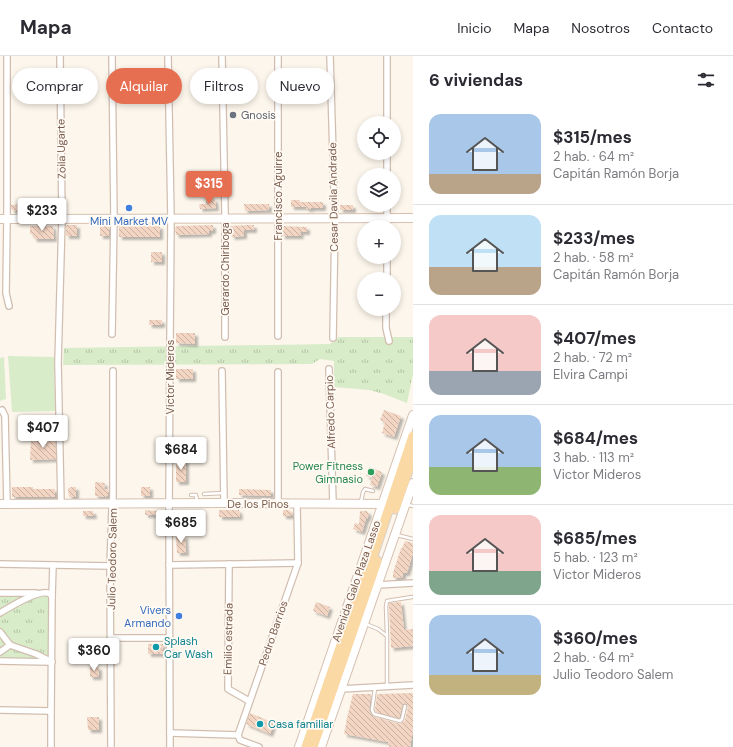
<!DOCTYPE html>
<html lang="es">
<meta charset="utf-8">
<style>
body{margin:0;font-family:"DM Sans",sans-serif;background:#f2f2f3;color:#2b2b33;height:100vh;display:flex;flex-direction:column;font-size:15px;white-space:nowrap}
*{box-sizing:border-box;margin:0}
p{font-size:13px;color:#7c7c81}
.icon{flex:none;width:22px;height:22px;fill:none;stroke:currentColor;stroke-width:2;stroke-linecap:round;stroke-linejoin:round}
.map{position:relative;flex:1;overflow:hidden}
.side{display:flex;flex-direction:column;background:#fff;width:320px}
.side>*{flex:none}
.top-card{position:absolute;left:12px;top:12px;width:341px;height:36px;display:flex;gap:8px}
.buttons{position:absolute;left:357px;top:60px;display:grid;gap:8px}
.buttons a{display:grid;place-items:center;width:44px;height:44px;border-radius:50%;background:#fff;box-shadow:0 2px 6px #0003;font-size:20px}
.price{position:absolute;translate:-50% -34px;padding:0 9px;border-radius:4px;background:#fff;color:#222;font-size:13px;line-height:26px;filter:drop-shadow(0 1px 2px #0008)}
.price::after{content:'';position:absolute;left:50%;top:24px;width:12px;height:9px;margin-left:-6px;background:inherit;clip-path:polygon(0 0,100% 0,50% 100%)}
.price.active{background:#e76f51;color:#fff}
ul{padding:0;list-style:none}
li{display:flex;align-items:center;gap:12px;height:100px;padding:0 16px}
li+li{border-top:1px solid #e1e1e2}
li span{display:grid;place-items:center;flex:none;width:112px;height:80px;border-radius:12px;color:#555}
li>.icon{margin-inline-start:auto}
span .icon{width:48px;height:48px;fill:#fffc;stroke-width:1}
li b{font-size:17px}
h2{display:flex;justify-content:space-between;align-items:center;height:48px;padding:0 16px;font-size:17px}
.tag{padding:0 14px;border-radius:18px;background:#fff;box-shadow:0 2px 6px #0003;font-size:14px;line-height:36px}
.tag.active{background:#e76f51;color:#fff}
header{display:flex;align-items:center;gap:24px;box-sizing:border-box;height:56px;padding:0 20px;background:#fff;border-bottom:1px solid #e1e1e2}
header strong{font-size:19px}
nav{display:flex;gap:22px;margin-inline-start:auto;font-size:14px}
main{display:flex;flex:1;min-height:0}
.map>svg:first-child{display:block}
</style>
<header>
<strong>Mapa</strong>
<nav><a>Inicio</a><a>Mapa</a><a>Nosotros</a><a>Contacto</a></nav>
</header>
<main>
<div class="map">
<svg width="413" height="691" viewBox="0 0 413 691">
<defs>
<pattern id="grass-tufts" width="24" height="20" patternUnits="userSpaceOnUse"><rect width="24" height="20" fill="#d8ecc9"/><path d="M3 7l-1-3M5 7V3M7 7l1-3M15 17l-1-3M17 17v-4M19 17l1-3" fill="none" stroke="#b4c2a5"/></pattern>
<pattern id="building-back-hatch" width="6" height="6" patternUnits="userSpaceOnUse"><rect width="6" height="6" fill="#f3d5c3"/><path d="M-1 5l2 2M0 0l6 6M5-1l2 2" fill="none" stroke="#cab0a1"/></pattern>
<filter id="shadow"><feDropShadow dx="3" dy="3" stdDeviation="1" flood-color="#0004"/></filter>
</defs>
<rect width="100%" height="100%" fill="#fdf6ec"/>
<g fill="url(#grass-tufts)">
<polygon points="339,281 413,281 413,318 407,347 384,338 369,334 334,331 334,305 320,303 312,308 63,309 64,292 330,288"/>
<polygon points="0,538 49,538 52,606 0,605"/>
</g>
<g fill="#d8ecc9">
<polygon points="8,300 54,301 55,355 12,356"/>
<polygon points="4,301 6,343 0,345 0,302"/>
</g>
<g fill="url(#building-back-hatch)" filter="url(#shadow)">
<polygon points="215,143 216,152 200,153 199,148 206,148 206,144"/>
<polygon points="291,144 300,144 300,146 323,146 323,152 311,152 311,153 306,153 306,151 291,151"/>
<polygon points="25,148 26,155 14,155 11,153 11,149"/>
<polygon points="244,148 269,148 269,154 245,155"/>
<rect x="340" y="149" width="13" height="5"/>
<rect x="66" y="169" width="11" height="11"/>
<polygon points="100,169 109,170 109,180 100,180"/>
<polygon points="119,169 160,170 160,181 119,181"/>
<polygon points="213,169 213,175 209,175 209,178 176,179 175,172 177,170"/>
<polygon points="248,169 254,169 254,174 244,174 244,180 232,181 231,177 229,177 230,170"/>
<polygon points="30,170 53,170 54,183 34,183 33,178 30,178"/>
<polygon points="282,170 307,171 307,176 300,176 301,180 282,180"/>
<rect x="151" y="196" width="11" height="10"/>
<rect x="149" y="264" width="13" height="5"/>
<polygon points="176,277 195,277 195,288 176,287"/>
<rect x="176" y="313" width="17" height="10"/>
<polygon points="384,354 401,360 394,381 382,377 385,366 380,364"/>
<polygon points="31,382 55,382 56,403 30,404"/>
<rect x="176" y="404" width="10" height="22"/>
<polygon points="369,411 382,416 377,431 370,429 372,422 366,420"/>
<polygon points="95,426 105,427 104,433 108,433 108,439 105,441 95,440"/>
<polygon points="12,431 33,431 33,433 55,433 55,441 12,441"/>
<polygon points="72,431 76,431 76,441 69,441 68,432"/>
<rect x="141" y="431" width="9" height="9"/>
<polygon points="239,433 271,434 271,440 239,439"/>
<polygon points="145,454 157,455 157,459 145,459"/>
<polygon points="219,454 239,454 240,461 219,461"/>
<polygon points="283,454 288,454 292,456 292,460 283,460"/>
<polygon points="83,455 93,455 94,460 83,460"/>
<polygon points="360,455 367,455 369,458 367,463 366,463 362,476 353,473 355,467 359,468"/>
<polygon points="176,480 185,480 186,497 177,497"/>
<polygon points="405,485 413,487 413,497 407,517 403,517 403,521 393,522 393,517 401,492 402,492"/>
<polygon points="316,546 330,551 327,560 313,555"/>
<polygon points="401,546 404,574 413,573 413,590 391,592 389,551 389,547"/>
<rect x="148" y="588" width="15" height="10"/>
<rect x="90" y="611" width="9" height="10"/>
<polygon points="413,637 413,674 410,691 389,691 388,686 344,678 347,662 353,638 371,638 369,654 372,660 400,668 405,664 408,651 407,648 405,647 403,648 399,662 376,656 375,654 377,638"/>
<polygon points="250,657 274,667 270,678 246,668"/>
<polygon points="87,661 99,661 99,674 88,674"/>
</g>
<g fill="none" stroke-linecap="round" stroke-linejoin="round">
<g stroke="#d1beb0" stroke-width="4.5">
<g id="lane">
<polyline points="204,438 223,437"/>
<polyline points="191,439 196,439 197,445"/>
<polyline points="361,446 363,436 365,433 373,435"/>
<polyline points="408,449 413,450"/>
<polyline points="397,479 413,483"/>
<polyline points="366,568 378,573 387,580 387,630"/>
<polyline points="387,579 386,551 387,545 412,541"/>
<polyline points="375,632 372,654 374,658 400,665 402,663 405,650"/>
</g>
</g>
<g stroke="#d1beb0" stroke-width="8">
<g id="street">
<polyline points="7,0 7,163 6,237 9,250"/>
<polyline points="60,0 62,162 58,307 61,448"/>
<polyline points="168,0 171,162 170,285 169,453 170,691"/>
<polyline points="222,0 225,156 225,281"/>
<polyline points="330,0 335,166 333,282"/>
<polyline points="387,0 387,67"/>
<polyline points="387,97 387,119"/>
<polyline points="387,171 387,149"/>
<polyline points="387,223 387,201"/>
<polyline points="386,253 386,272 389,285"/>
<polyline points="112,278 114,162 112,0"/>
<polyline points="278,280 278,0"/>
<polyline points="329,313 333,448"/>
<polyline points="222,315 224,447"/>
<polyline points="278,316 278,448"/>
<polyline points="2,354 5,360 7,448"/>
<polyline points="0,508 110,510"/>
<polyline points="229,508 228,633 249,645"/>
<polyline points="169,509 298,507"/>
<polyline points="377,529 413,527"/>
<polyline points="0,537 36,537"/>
<polyline points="52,541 53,509"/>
<path d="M0,557C10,551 37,534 48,537C51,538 51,539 52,541L51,655V691"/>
<polyline points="0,576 10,589 36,598 52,606"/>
<polyline points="111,582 169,582"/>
<polyline points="0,596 10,589"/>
<polyline points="0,605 49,606"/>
<polyline points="341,633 413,629"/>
<polyline points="0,654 51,655"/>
<polyline points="170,677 238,679"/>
<polyline points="111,691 110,510 112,453 113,440 113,315"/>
<polyline points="259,691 240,684 238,679 298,507 297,448"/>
</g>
</g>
<g stroke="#d6c0b0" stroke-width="10">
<g id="secondary">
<polyline points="0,163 413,162"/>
<polyline points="0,448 224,447 395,448"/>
<polyline points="299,691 413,359"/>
<polyline points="321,691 413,427"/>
</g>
</g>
<g stroke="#dad1cd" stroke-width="11">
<g id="primary">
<polyline points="395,453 413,400"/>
<polyline points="306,691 352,557 374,497 413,380"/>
<polyline points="313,691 377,505"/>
</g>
</g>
<use href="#lane" stroke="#fff" stroke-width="2.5"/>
<use href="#street" stroke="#fff" stroke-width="5.5"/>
<use href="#secondary" stroke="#fff" stroke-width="8"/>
<use href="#primary" stroke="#fbd9a5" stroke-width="9"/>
</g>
<circle fill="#6b7280" stroke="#fffaf3" stroke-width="1.5" cx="233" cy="59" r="4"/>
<g fill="#3f7fe0" stroke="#fffaf3" stroke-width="1.5">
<circle cx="129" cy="152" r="4"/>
<circle cx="179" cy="560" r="4"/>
</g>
<circle fill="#2e9e5b" stroke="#fffaf3" stroke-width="1.5" cx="371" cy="416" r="4"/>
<g fill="#0f9aa8" stroke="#fffaf3" stroke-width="1.5">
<circle cx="156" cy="591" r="4"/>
<circle cx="260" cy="668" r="4"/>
</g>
<g text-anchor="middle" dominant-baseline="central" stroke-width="3.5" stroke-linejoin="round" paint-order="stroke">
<g font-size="11" fill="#5b616d" stroke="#fffaf3" text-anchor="start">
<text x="241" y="59">Gnosis</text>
</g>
<g font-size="11" fill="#7a5c4d" stroke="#fffaf3">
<text transform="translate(61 93) rotate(-91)">Zoila Ugarte</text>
<text transform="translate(278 140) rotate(-90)">Francisco Aguirre</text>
<text transform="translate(333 141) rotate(-91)">Cesar Davila Andrade</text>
<text transform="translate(225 213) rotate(-90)">Gerardo Chiriboga</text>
<text transform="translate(170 321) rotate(-90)">Victor Mideros</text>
<text transform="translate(330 356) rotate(-92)">Alfredo Carpio</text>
<text x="258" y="448">De los Pinos</text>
<text transform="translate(112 503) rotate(-89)">Julio Teodoro Salem</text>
<text transform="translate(356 525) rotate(-71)">Avenida Galo Plaza Lasso</text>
<text transform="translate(273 577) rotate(-71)">Pedro Barrios</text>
<text transform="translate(228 583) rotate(-89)">Emilio estrada</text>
</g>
<g font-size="11" fill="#366cbe" stroke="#fffaf3">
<text x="129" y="165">Mini Market MV</text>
<text x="171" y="554" text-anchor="end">Vivers<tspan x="171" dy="13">Armando</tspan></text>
</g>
<g font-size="11" fill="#27864d" stroke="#fffaf3" text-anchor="end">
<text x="363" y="410">Power Fitness<tspan x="363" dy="13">Gimnasio</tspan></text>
</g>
<g font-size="11" fill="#0d838f" stroke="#fffaf3" text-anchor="start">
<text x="164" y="585">Splash<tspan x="164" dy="13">Car Wash</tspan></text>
<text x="268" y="668">Casa familiar</text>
</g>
</g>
</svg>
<div class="buttons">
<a><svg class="icon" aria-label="locate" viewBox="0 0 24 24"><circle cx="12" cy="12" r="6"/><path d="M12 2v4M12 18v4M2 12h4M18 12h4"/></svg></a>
<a><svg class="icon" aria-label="layers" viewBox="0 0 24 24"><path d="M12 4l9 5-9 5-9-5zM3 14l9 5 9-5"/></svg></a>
<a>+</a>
<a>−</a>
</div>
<b class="price active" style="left:209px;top:149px">$315</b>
<b class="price" style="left:42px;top:176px">$233</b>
<b class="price" style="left:43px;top:393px">$407</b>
<b class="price" style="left:181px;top:415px">$684</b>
<b class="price" style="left:181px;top:488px">$685</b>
<b class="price" style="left:94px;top:616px">$360</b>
<div class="top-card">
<a class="tag">Comprar</a>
<a class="tag active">Alquilar</a>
<a class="tag">Filtros</a>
<a class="tag">Nuevo</a>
</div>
</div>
<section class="side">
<h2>6 viviendas<svg class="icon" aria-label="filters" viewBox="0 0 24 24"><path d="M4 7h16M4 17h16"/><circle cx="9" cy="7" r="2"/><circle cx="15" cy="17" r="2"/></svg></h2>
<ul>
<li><span style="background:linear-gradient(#a9c7e8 75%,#b9a48a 0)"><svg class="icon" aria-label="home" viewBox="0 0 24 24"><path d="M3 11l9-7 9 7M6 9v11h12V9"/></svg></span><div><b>$315/mes</b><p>2 hab. · 64 m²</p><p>Capitán Ramón Borja</p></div></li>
<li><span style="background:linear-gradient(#bfe0f5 65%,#b9a48a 0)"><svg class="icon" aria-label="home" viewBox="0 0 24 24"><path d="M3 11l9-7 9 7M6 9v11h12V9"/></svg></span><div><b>$233/mes</b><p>2 hab. · 58 m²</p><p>Capitán Ramón Borja</p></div></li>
<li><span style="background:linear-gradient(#f6c9c9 70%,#9aa5b1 0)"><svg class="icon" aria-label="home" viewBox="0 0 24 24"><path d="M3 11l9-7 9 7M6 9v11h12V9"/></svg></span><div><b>$407/mes</b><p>2 hab. · 72 m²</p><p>Elvira Campi</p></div></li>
<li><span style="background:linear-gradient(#a9c7e8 65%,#8fb573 0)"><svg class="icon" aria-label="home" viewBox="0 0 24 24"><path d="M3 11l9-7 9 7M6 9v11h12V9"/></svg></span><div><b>$684/mes</b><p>3 hab. · 113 m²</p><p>Victor Mideros</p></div></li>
<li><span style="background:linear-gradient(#f6c9c9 70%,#7fa58c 0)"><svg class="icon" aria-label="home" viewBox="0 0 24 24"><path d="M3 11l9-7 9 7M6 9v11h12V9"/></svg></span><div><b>$685/mes</b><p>5 hab. · 123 m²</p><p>Victor Mideros</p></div></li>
<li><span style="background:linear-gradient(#a9c7e8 75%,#c2b280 0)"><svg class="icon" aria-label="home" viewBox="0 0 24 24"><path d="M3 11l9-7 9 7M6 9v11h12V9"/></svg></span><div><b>$360/mes</b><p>2 hab. · 64 m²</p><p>Julio Teodoro Salem</p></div></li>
</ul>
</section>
</main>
